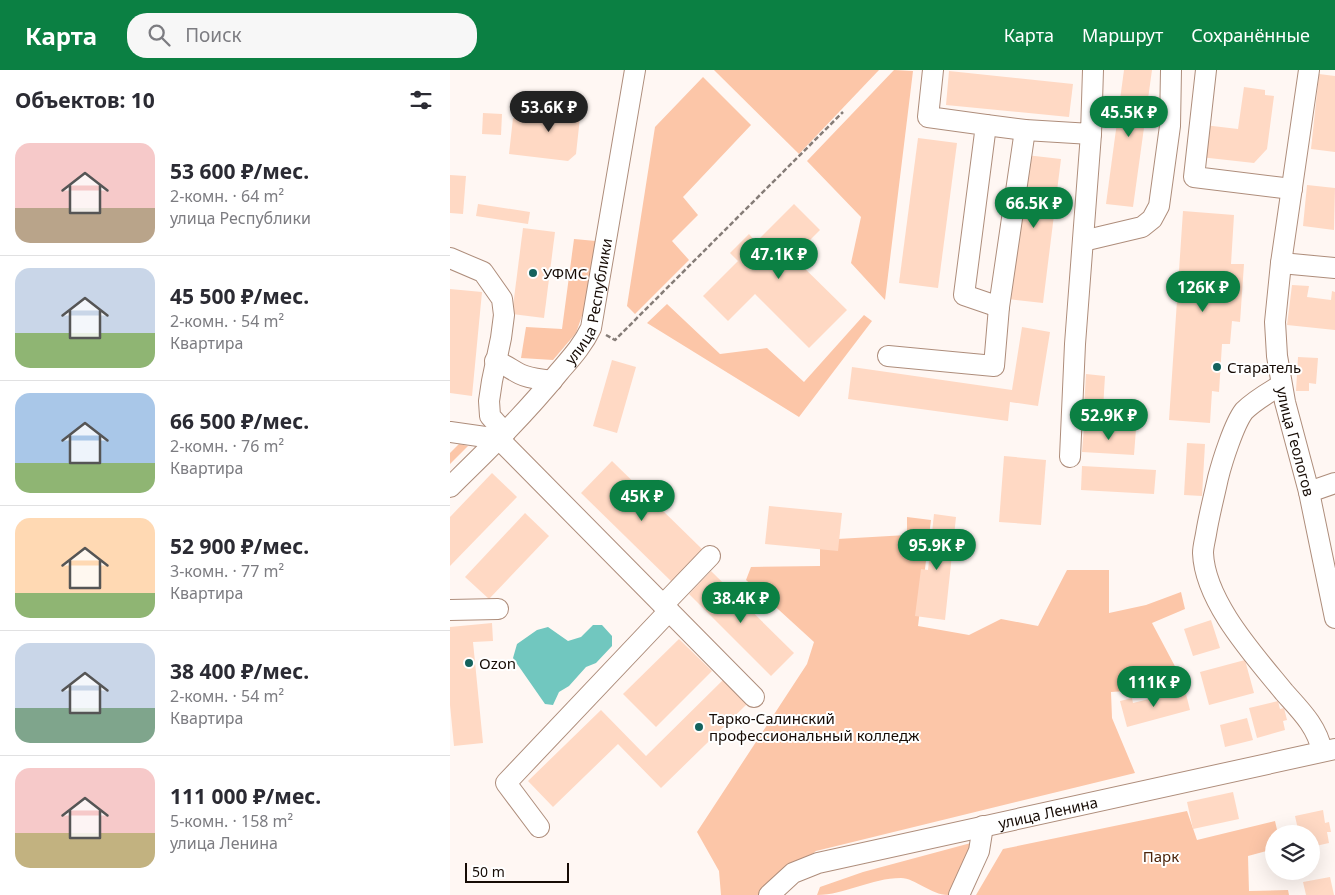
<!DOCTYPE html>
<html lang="ru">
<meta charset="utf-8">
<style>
body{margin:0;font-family:"Noto Sans",sans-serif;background:#f7f7f7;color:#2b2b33;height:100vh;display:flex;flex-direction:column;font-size:19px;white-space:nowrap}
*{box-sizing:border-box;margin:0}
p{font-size:16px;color:#7c7c81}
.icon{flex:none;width:28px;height:28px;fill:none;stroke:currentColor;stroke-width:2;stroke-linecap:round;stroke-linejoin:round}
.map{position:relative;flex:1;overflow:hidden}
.panel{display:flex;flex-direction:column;background:#fff;width:450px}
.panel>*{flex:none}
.controls{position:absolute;left:815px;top:755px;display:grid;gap:10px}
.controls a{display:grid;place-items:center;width:55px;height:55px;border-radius:50%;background:#fff;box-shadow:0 5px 20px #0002;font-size:25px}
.scale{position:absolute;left:15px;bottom:12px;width:104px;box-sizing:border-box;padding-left:5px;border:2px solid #160b05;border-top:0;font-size:14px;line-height:18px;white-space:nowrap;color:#160b05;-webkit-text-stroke:4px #fff;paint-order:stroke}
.price{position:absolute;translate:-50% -42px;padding:0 11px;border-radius:18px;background:#0b8043;color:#fff;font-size:16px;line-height:32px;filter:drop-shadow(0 1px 2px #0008)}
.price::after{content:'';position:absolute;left:50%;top:30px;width:15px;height:11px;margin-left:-8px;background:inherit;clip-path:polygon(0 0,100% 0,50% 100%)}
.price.selected{background:#222;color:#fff}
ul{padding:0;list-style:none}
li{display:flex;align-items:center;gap:15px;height:125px;padding:0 15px}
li+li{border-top:1px solid #e1e1e2}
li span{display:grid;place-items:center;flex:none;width:140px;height:100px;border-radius:15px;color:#555}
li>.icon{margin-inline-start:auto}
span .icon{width:60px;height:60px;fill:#fffc;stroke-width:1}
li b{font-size:21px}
h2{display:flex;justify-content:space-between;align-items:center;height:60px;padding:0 15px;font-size:21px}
header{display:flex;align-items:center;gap:30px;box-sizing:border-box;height:70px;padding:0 25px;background:#0b8043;color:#fff}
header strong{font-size:24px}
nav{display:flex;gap:28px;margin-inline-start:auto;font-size:18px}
.search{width:350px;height:45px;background:#f7f7f7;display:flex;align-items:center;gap:12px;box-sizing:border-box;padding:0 18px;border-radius:20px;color:#7c7c81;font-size:19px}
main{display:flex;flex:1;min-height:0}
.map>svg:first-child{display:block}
</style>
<header>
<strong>Карта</strong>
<div class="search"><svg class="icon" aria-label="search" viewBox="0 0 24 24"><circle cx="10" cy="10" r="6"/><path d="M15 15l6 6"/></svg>Поиск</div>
<nav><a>Карта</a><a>Маршрут</a><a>Сохранённые</a></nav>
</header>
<main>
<section class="panel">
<h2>Объектов: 10<svg class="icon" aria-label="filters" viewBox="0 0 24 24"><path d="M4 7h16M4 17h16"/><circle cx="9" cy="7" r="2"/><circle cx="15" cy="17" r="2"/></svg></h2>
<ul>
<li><span style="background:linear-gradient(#f6c9c9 65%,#b9a48a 0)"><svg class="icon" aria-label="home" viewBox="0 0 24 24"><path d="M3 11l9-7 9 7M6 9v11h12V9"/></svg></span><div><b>53 600 ₽/мес.</b><p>2-комн. · 64 m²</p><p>улица Республики</p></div></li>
<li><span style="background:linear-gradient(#c9d6e8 65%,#8fb573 0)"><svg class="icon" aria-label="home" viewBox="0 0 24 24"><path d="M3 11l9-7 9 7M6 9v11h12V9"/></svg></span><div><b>45 500 ₽/мес.</b><p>2-комн. · 54 m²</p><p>Квартира</p></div></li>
<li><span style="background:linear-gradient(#a9c7e8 70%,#8fb573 0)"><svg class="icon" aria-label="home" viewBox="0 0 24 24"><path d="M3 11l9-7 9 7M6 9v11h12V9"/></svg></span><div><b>66 500 ₽/мес.</b><p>2-комн. · 76 m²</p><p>Квартира</p></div></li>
<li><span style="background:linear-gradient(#ffd9b3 75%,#8fb573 0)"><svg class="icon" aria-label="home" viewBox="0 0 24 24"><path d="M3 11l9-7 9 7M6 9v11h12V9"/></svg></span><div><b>52 900 ₽/мес.</b><p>3-комн. · 77 m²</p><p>Квартира</p></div></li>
<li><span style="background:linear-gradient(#c9d6e8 65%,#7fa58c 0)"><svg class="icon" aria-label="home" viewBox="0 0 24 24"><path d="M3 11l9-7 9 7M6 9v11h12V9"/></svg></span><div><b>38 400 ₽/мес.</b><p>2-комн. · 54 m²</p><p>Квартира</p></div></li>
<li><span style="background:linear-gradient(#f6c9c9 65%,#c2b280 0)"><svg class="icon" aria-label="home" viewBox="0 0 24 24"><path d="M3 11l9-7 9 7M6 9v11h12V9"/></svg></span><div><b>111 000 ₽/мес.</b><p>5-комн. · 158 m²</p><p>улица Ленина</p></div></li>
</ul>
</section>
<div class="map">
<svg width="885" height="825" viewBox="0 0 885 825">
<rect width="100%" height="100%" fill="#fff7f3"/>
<g fill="#fcc6a8">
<polygon points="264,0 429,0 349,84"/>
<polygon points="444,0 463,1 435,230 401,193 411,147 357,91"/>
<polygon points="253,7 301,55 233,127 248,145 222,171 239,190 185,244 177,236 205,57"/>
<polygon points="124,169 146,171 134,240 126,263 103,290 71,288 76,257 112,259"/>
<polygon points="217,234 270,284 317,278 354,312 414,245 422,251 349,347 197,253"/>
<polygon points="9,374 18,376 0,394 0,383"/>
<polygon points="457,447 481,450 468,556 519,565 551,549 588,556 617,500 659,500 659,543 696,535 731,522 735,539 702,553 728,602 705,619 661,622 662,648 685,703 366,781 310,825 271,825 269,801 247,762 357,594 364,572 296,510 301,497 370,496 370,470 457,465"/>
<polygon points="737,741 747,770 825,751 828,764 824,764 824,779 798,786 799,821 838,820 839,825 526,825 553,779"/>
<path d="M532,770L498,825C481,825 465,808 451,808C421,808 395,825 367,825L370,817L413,802Z"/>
</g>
<polygon fill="#71c7bf" points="143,555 152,555 162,566 162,576 146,593 136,597 119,616 109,622 103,635 95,634 63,588 67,574 87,560 98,557 118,571 131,567"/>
<g fill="#ffd9c4">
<polygon points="674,0 702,0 683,137 656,134"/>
<polygon points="499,1 623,14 619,47 496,35"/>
<polygon points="869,4 885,6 885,82 861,79"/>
<polygon points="794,17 815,20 815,25 824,26 817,79 804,93 750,87 754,55 788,59"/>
<polygon points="104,26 132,29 126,84 118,91 59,84 63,48 101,52"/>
<polygon points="33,43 52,44 51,65 32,64"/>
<polygon points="468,68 507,73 488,218 449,213"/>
<polygon points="576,85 611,89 593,233 558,229"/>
<polygon points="0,105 16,106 13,144 0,143"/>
<polygon points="857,115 885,118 884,160 853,156"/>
<polygon points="28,134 80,142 78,154 26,146"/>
<polygon points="344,134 370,160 343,187 397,240 359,278 305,224 278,251 253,226 288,191 280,183 299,164 306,172"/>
<polygon points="733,141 784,145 781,194 794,194 790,252 782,251 780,274 772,274 769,322 762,321 760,353 719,350"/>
<polygon points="73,158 105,162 94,248 62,244"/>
<polygon points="842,215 859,216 857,227 881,230 882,221 885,222 885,260 837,255"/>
<polygon points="0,219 32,222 22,326 0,323"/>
<polygon points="572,257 600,262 588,336 560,332 558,351 398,329 402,297 562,320"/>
<polygon points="848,287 868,288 866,314 859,313 859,321 846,321"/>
<polygon points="162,290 186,297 167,363 143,356"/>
<polygon points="636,304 655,306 653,339 634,338"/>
<polygon points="634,356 686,359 684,385 632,382"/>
<polygon points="737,373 755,374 752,426 734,425"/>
<polygon points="554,386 596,390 591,455 549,452"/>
<polygon points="162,391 254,481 223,513 131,423"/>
<polygon points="632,396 706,400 704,424 631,420"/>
<polygon points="42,403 67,427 0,496 0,447"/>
<polygon points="319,436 392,443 388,481 315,474"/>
<polygon points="75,443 99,466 39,529 15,507"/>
<polygon points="484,444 506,447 495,550 465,546 471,499 478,500"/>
<polygon points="261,501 344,583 321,606 239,524"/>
<polygon points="761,550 770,578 743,586 734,559"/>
<polygon points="42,553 43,571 23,572 33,673 4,676 0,635 0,557"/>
<polygon points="229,569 262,601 206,657 173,624"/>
<polygon points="795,590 804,623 759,635 750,602"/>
<polygon points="274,609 297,634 211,718 168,674 103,737 78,711 151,640 196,686"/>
<polygon points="735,620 740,640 677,657 670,631 682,628 683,633"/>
<polygon points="828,631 830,639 834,638 837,650 833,651 835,660 807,668 799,638"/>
<polygon points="797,648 803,670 775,677 770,655"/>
<polygon points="783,722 789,749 743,759 737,732"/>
<polygon points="873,740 875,753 879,752 881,762 877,762 879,773 861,777 861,764 849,764 845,746"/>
<polygon points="880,807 884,825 856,825 853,812"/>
</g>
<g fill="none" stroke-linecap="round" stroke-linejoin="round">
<g stroke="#ae8d7b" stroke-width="22">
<g id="minor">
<polyline points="756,0 744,107 842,119"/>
<path id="s1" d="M859,0L831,193L825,252L827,286L835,332L859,422L885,548"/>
<polyline points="536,55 575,60 641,64 643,0"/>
<polyline points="633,171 692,157 702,149 709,136 720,56 721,0"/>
<polyline points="0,188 33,202 52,229 54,245 51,268 42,311 39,331 40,346 55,363"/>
<polyline points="831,193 885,198"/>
<polyline points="549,237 575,60"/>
<polyline points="438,286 544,296 549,237 514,225 536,55 478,47 483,0"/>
<path d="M45,291C55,294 62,300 70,304C80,309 91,309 102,311"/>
<path d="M831,315C818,323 805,330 794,341C784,354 772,392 768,408C764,427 759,445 756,464C755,470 753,477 753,483C755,532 804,585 834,622C850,640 867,656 872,681"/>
<polyline points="0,362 49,369 304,627"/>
<polyline points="620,387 625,274 641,64"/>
<path id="s2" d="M0,417C38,380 76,343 109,302C121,288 133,275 141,258L185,0"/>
<polyline points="859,422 885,413"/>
<polyline points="213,535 260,486"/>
<polyline points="0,540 48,539"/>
<polyline points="89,757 56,713 219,541"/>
<path id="s3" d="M319,825L343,803L368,793L885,679"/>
<polyline points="509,825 529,781 533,756"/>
</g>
</g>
<polyline stroke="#867d78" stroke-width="2.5" stroke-dasharray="5 2.5" stroke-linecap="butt" points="156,265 165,270 393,42"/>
<use href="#minor" stroke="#fff" stroke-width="20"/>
</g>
<g fill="#14625d" stroke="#fff" stroke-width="2">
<circle cx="83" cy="203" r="5"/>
<circle cx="767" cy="297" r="5"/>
<circle cx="19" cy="593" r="5"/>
<circle cx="249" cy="657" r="5"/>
</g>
<g text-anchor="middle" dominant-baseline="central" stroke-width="4" stroke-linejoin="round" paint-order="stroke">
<g font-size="15" fill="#160b05" stroke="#fff" text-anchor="start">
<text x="93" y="203">УФМС</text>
<text x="777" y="297">Старатель</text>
<text x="29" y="593">Ozon</text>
<text x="259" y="648">Тарко-Салинский<tspan x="259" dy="17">профессиональный колледж</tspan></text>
</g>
<g font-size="15" fill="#160b05" stroke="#fff">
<text stroke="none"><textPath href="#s2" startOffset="238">улица Республики</textPath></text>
<text stroke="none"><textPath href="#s1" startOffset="376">улица Геологов</textPath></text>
<text stroke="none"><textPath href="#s3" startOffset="295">улица Ленина</textPath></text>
</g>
<g font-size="15" fill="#4c250b" stroke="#fff">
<text x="711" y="786">Парк</text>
</g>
</g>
</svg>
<div class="controls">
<a><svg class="icon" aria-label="layers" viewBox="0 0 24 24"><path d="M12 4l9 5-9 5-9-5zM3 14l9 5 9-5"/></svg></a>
</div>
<div class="scale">50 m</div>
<b class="price selected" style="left:99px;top:63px">53.6K ₽</b>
<b class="price" style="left:679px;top:68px">45.5K ₽</b>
<b class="price" style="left:584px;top:159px">66.5K ₽</b>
<b class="price" style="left:329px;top:210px">47.1K ₽</b>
<b class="price" style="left:753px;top:243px">126K ₽</b>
<b class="price" style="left:659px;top:371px">52.9K ₽</b>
<b class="price" style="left:192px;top:452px">45K ₽</b>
<b class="price" style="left:487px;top:501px">95.9K ₽</b>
<b class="price" style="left:291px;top:554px">38.4K ₽</b>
<b class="price" style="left:704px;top:638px">111K ₽</b>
</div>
</main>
